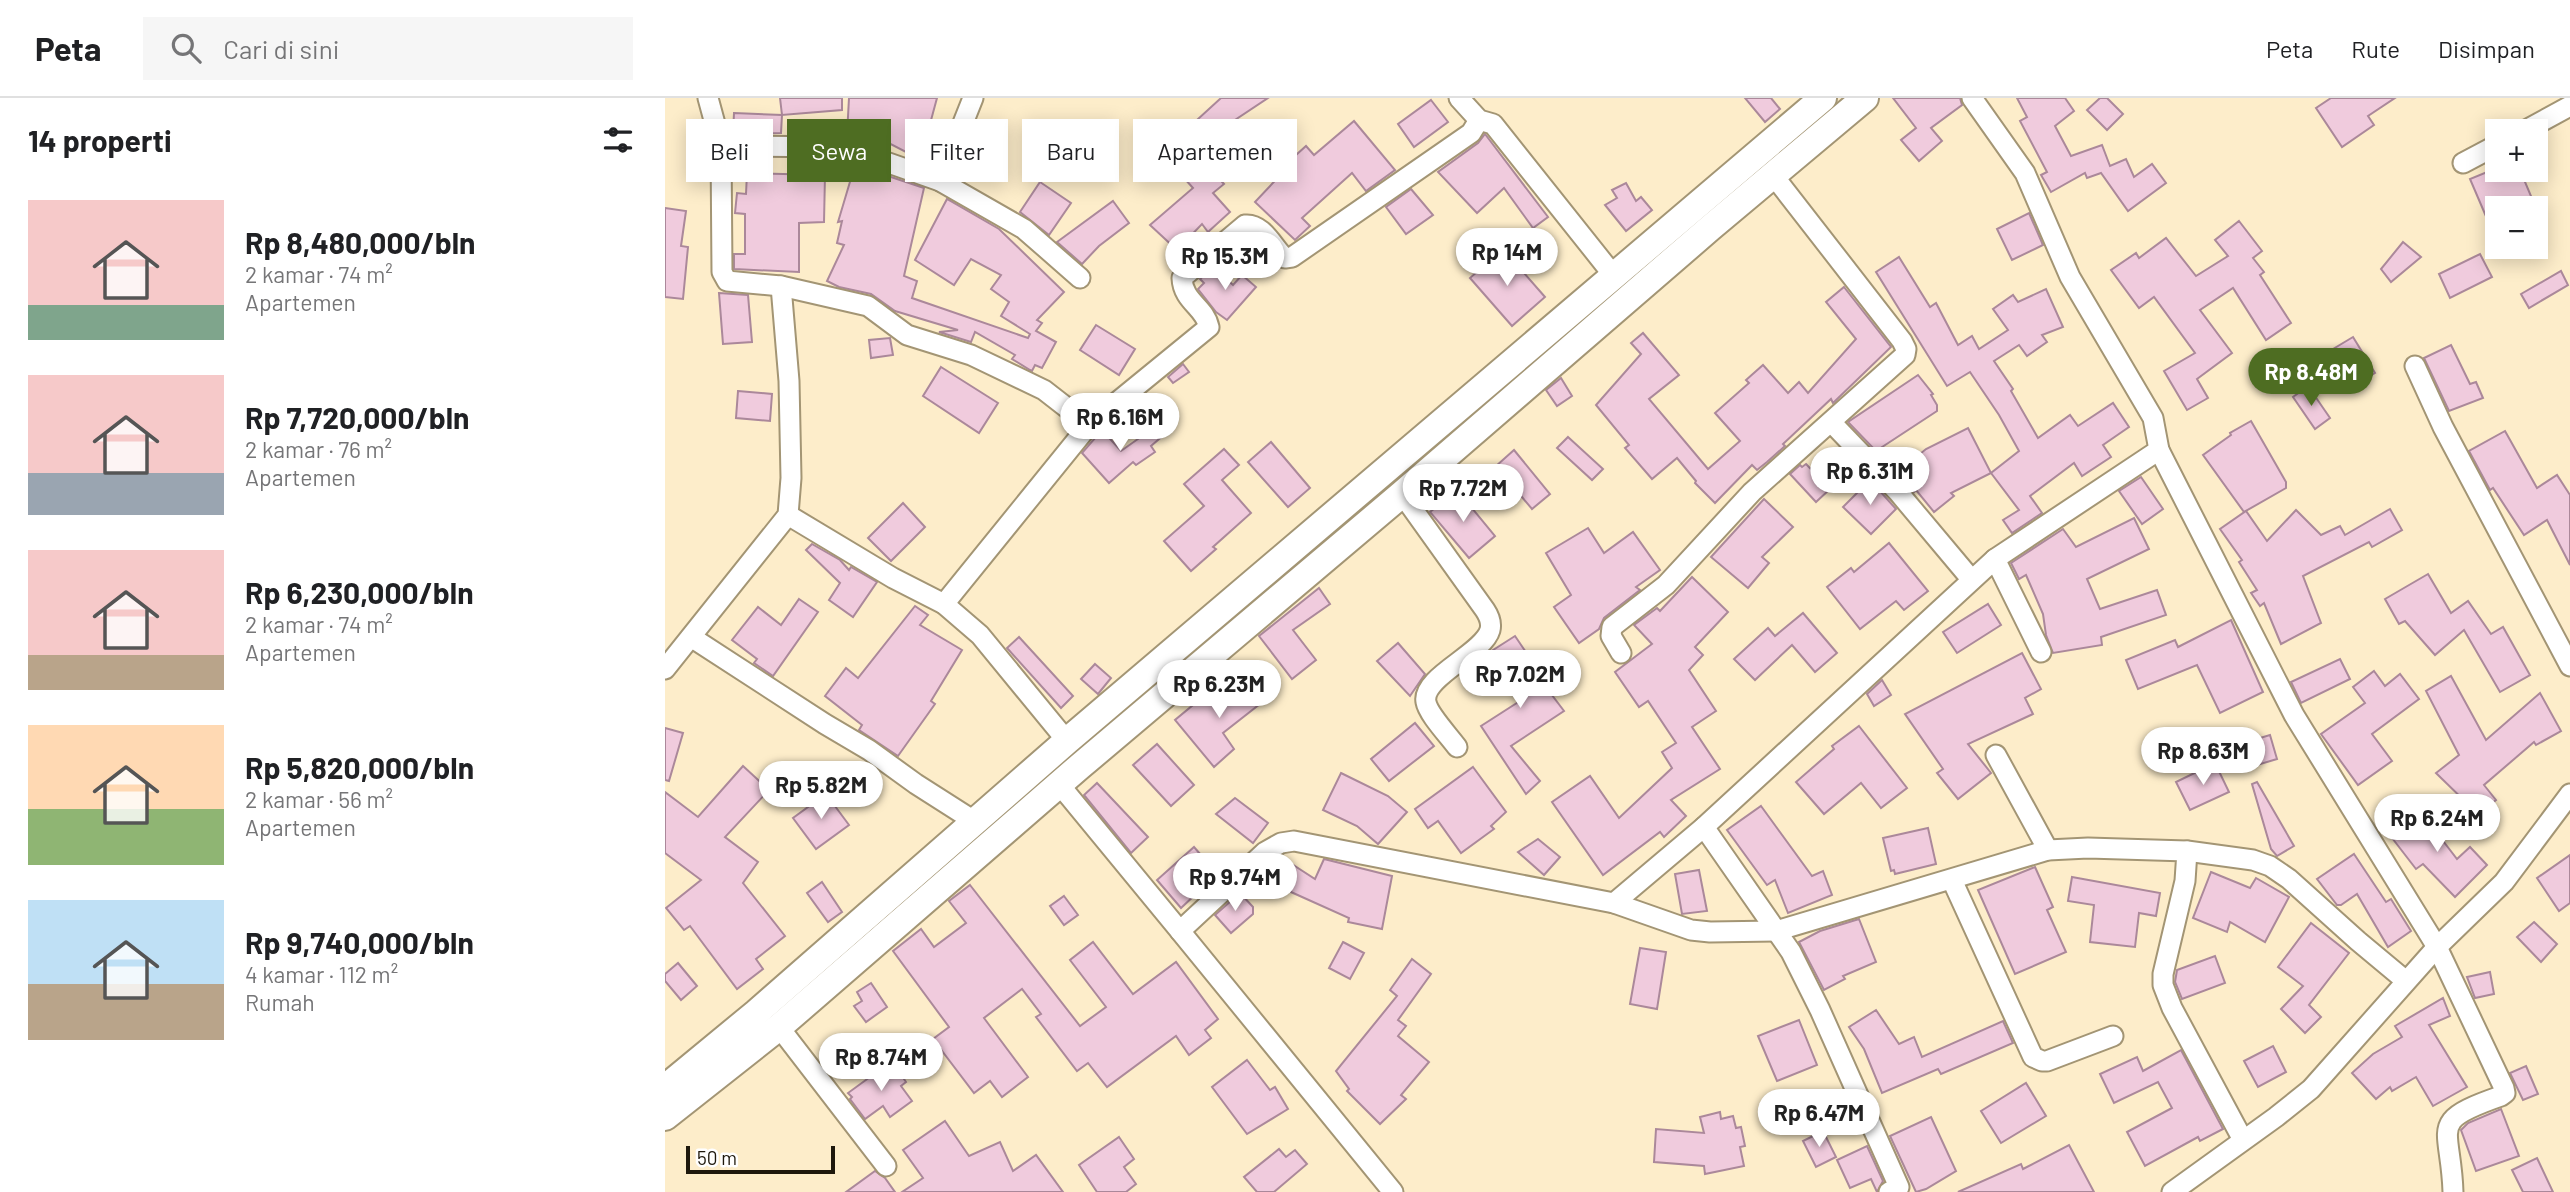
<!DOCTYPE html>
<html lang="id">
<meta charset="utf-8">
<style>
body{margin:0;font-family:Barlow,sans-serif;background:#f6f6f6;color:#202124;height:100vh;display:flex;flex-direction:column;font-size:26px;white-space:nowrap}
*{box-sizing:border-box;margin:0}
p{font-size:23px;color:#757577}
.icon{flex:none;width:38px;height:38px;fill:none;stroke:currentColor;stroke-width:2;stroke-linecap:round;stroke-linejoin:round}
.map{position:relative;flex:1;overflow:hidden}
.side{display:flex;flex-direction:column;background:#fff;width:665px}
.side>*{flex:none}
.top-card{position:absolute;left:21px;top:21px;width:665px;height:63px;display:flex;gap:14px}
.tools{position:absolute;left:1820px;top:21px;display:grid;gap:14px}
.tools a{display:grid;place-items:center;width:63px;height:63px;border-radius:0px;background:#fff;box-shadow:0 4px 18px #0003;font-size:35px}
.scale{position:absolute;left:21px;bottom:18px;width:149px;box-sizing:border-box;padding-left:7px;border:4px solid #1e180c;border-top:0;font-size:19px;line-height:24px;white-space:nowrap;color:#1e180c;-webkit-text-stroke:5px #fff;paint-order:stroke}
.price{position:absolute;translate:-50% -60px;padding:0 16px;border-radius:24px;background:#fff;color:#222;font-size:23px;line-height:46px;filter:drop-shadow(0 2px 4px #0008)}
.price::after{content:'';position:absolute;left:50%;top:42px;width:21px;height:16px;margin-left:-10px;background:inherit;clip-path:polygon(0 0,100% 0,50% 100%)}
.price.selected{background:#4e6d22;color:#fff}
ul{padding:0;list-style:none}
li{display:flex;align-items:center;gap:21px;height:175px;padding:0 28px}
li span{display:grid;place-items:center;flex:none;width:196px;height:140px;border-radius:0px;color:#555}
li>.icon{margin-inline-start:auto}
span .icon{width:84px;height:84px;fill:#fffc;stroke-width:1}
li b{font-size:30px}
h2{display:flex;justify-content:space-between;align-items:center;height:84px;padding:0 28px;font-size:30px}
.chip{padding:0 24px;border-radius:0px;background:#fff;box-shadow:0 4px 18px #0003;font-size:24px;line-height:63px}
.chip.selected{background:#4e6d22;color:#fff}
header{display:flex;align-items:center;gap:42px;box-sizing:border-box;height:98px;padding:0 35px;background:#fff;border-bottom:2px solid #e0e0e0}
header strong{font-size:33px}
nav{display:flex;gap:38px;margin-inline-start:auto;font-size:24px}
.search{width:490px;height:63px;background:#f6f6f6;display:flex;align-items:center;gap:18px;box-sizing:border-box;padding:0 24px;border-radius:0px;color:#757577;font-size:26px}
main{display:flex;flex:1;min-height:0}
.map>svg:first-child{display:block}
</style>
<header>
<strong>Peta</strong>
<div class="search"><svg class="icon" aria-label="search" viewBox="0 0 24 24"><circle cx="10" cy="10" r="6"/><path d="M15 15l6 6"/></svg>Cari di sini</div>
<nav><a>Peta</a><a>Rute</a><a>Disimpan</a></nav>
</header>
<main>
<section class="side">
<h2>14 properti<svg class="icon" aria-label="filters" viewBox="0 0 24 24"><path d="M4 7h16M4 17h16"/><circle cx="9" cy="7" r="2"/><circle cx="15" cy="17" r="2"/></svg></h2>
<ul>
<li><span style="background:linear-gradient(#f6c9c9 75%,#7fa58c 0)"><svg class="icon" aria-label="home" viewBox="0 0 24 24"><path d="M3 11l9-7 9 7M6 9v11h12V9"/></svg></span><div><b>Rp 8,480,000/bln</b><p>2 kamar · 74 m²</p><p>Apartemen</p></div></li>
<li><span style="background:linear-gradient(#f6c9c9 70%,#9aa5b1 0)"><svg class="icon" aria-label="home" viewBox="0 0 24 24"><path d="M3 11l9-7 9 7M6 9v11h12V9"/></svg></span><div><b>Rp 7,720,000/bln</b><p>2 kamar · 76 m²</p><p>Apartemen</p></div></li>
<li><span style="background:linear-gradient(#f6c9c9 75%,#b9a48a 0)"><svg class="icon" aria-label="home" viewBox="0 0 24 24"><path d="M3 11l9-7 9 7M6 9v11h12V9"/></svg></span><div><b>Rp 6,230,000/bln</b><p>2 kamar · 74 m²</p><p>Apartemen</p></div></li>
<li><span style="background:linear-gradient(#ffd9b3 60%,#8fb573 0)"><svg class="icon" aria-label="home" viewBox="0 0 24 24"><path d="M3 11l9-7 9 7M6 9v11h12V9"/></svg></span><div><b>Rp 5,820,000/bln</b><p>2 kamar · 56 m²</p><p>Apartemen</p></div></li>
<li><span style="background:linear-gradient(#bfe0f5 60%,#b9a48a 0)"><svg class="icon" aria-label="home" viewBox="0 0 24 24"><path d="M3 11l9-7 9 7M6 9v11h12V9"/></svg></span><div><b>Rp 9,740,000/bln</b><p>4 kamar · 112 m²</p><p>Rumah</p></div></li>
</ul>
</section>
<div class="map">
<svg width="1905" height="1094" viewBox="0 0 1905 1094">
<rect width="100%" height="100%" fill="#fdedca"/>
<g fill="#f0cbdd" stroke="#ab889a" stroke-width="2">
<polygon points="115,0 177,0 177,12 117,17"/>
<polygon points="184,0 272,0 262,37 277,46 266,67 216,41 182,37"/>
<polygon points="556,0 603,0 564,26 572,36 539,64 559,86 548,95 565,114 543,134 537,126 512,152 485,127 528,90 502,61 527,38 521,32"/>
<polygon points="1080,0 1106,0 1115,11 1100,24"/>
<polygon points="1228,0 1295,0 1297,7 1266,30 1277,43 1254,63 1236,42 1251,30"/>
<polygon points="1352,0 1400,0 1409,13 1390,28 1406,58 1437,47 1445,68 1461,61 1469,79 1487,66 1501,85 1463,113 1436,75 1422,80 1420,75 1386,94 1376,77 1382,74 1355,23 1362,19"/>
<polygon points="1435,0 1442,0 1458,16 1442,32 1422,12"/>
<polygon points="1666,0 1730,0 1703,18 1709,27 1677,49 1651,10"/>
<polygon points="766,2 783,24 749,49 733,26"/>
<polygon points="69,15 117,17 116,35 68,36"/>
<polygon points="689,23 730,72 701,93 687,75 637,120 645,128 630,142 590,104 622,70 620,67 641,48 649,57"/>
<polygon points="820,36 883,119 868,130 839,90 812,115 773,74 813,45"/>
<polygon points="190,67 259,90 239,178 252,183 247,200 363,240 365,236 336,218 344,204 326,191 336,177 306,161 289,187 250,162 282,101 334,131 399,194 372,222 377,225 371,233 391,244 377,270 370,267 367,273 365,272 347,261 350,257 310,234 306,244 274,234 293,232 230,213 206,196 174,189 162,183 179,147 172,145 177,123 173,124"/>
<polygon points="1827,72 1855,72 1871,110 1832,110 1832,144 1805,81"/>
<polygon points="82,75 160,77 159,124 134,125 134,174 69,171 69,156 80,156 80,116 70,115 72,95 81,96"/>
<polygon points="375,84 406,105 384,137 355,114"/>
<polygon points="961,85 971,103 976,99 987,112 961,133 940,107 952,100 947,92"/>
<polygon points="746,91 768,117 741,136 721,109"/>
<polygon points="448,103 464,125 434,148 417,166 392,144"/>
<polygon points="0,110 21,113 16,148 23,149 18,201 0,199"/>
<polygon points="1364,115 1378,147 1347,162 1332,131"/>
<polygon points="1574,123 1597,153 1588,160 1599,174 1595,177 1626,225 1601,242 1568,190 1535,212 1567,255 1532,281 1543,300 1522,312 1499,273 1530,255 1489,199 1474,210 1446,172 1471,155 1474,160 1501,140 1531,178 1563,158 1550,142"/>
<polygon points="1738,144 1756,159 1726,184 1716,171"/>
<polygon points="838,151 880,199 847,228 805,180"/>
<polygon points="1815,156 1827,179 1785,200 1774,176"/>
<polygon points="1234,159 1265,209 1271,205 1293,247 1307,238 1314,251 1343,232 1328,211 1348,197 1353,204 1381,191 1398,229 1377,237 1382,244 1362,258 1354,247 1329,263 1348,291 1346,293 1373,340 1405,317 1413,328 1448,305 1464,329 1438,347 1446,359 1417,378 1409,365 1365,398 1377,415 1347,435 1338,422 1354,412 1326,375 1354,353 1334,317 1305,274 1282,288 1211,174"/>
<polygon points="549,169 568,187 577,177 591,189 562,222 551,214 533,191 539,185 535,181"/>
<polygon points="1896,173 1903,187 1864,210 1856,196"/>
<polygon points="1179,189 1226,249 1168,305 1166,301 1118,346 1120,348 1102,364 1092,372 1087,367 1050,405 1030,385 1031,383 1012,360 987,381 960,350 964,347 931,307 976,256 966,245 978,235 1014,277 984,301 1043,371 1075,343 1050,315 1084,285 1081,282 1098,267 1123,295 1134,284 1143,295 1191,241 1161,204"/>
<polygon points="54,195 83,197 87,244 58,246"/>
<polygon points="431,227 470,251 454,277 415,252"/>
<polygon points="1688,239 1710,275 1685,290 1663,254"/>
<polygon points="225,240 228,257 206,260 204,242"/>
<polygon points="1786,247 1805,286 1811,284 1818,300 1784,313 1759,260"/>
<polygon points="518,266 524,274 508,285 503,279"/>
<polygon points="276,269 333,305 314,335 258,298"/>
<polygon points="1253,277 1268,296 1266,297 1272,307 1272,313 1211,353 1183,324"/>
<polygon points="896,280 907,298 892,308 881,292"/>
<polygon points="1643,288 1665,320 1650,331 1628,299"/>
<polygon points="73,293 107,296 105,323 71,320"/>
<polygon points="1586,323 1621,384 1621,390 1579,414 1538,357 1566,337 1565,335"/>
<polygon points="494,326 501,335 486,348 490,354 471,367 468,364 444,385 417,355 437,332 456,353"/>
<polygon points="1303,330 1326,375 1286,395 1289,398 1269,414 1251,392 1249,394 1232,375 1261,351"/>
<polygon points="1840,333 1872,390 1892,377 1905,397 1905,467 1882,422 1859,437 1828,390 1825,392 1804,353"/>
<polygon points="903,339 938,371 927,382 892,350"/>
<polygon points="606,344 645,390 623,409 583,364"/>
<polygon points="559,351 574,367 557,382 586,415 548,449 551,451 526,473 499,443 539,408 519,386"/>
<polygon points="849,352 885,396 867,411 831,368"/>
<polygon points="1141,366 1165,391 1151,404 1125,376 1135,367 1137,369"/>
<polygon points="1476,379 1498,411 1477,426 1454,393"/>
<polygon points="1205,382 1231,411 1206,436 1178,409"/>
<polygon points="792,392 830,438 804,460 765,414"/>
<polygon points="1099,401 1128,429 1097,459 1104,465 1083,490 1046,459"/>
<polygon points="238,405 260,429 226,463 203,440"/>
<polygon points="1725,411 1737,432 1707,449 1704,444 1638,478 1656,525 1616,546 1599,505 1595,508 1586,495 1592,492 1574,464 1577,462 1555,431 1581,413 1602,443 1631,412 1656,437 1675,428 1680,437"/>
<polygon points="1469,420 1484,451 1422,481 1435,511 1492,492 1501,517 1436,539 1437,547 1388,555 1381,537 1378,516 1361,477 1354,481 1346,465 1398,431 1411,449"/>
<polygon points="923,430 939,455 968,434 995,472 971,489 975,492 939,520 934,531 914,545 889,509 906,497 881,455"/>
<polygon points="1224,445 1263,493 1239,512 1231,503 1195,531 1162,489 1186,470 1189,474"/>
<polygon points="147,446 175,462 184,472 186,469 212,484 188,519 164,502 175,485 141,452"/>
<polygon points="1763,476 1786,515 1803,503 1826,536 1838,529 1865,577 1835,594 1799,532 1770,557 1740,523 1734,526 1720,501"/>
<polygon points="1027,479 1063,514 1030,549 1038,557 1024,572 1051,613 1027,629 1055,671 1006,702 1021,718 999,739 995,734 938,777 887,704 925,678 954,720 1007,670 997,654 1011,645 983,603 974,609 950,574 987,546 969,527 992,510 995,513"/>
<polygon points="654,490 665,506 628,532 651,562 627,581 594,538"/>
<polygon points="134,501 153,514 108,578 89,565 92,561 67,542 93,509 116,527"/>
<polygon points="1323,506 1336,527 1292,555 1278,534"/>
<polygon points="250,508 263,517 255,527 297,552 266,603 270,606 233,658 194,632 197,627 160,598 181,570 193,580"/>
<polygon points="1138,515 1172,555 1150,574 1127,547 1090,582 1069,561 1103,530 1110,538"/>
<polygon points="1566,522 1598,594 1555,615 1532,567 1473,591 1461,562 1510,542 1513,549"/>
<polygon points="850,538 869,566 865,568 899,613 846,648 875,683 861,696 816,628 858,601 825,554"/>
<polygon points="354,539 408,598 396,610 342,550"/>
<polygon points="733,545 760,576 745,598 712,563"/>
<polygon points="1357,555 1376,591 1360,600 1368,616 1303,646 1326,675 1293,701 1272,675 1278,671 1240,616"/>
<polygon points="1675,561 1685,581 1636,605 1626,584"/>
<polygon points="430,566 446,580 433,596 416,581"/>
<polygon points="1709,573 1720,588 1735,576 1754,601 1707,636 1727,663 1693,687 1656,636 1700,605 1688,589"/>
<polygon points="1786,578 1821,642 1875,595 1896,633 1871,647 1869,644 1819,687 1831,702 1813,716 1771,675 1794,657 1761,593"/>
<polygon points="584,579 600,602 558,635 569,651 549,669 510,622 539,598 547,607"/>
<polygon points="1217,582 1226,597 1209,608 1202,596"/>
<polygon points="750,625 769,648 724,683 706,661"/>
<polygon points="1194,628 1242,690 1216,710 1196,685 1159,716 1131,684 1169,651 1167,648"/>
<polygon points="0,630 18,635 4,683 0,682"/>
<polygon points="1605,637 1612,661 1582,670 1575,646"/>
<polygon points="492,646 529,687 506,708 468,667"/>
<polygon points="1550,665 1564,694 1525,712 1511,684"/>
<polygon points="78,668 104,692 60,739 93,764 78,785 120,838 91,861 98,871 72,891 25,828 19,832 1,810 36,782 0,755 0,694 33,719"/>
<polygon points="808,669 841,714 826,728 829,731 796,755 773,723 763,730 750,711"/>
<polygon points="676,675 723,698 742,714 713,746 692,728 658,712"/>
<polygon points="1592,684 1629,748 1612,758 1606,751 1587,686"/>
<polygon points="432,685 483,739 466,755 419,697"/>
<polygon points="161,696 184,727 151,751 128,720"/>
<polygon points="570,700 603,725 588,745 551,716"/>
<polygon points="1096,708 1147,778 1158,773 1167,797 1123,815 1110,782 1102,787 1062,732"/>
<polygon points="1755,713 1792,761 1805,749 1822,767 1790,799 1758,766 1751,771 1724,736"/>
<polygon points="1263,730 1271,766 1230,776 1229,772 1226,773 1218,740"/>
<polygon points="873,741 895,759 879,777 853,754"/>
<polygon points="529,749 555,779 534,799 531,796 516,810 492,782"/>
<polygon points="1689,756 1721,804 1726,801 1746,833 1723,849 1692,796 1676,807 1672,807 1652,781"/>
<polygon points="1905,757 1905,805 1894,813 1872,780"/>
<polygon points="616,759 650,781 659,761 727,778 717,831 683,824 684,820 626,794 598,776 607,764"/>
<polygon points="1370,769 1388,809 1382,812 1401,854 1350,876 1313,792"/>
<polygon points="1034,772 1042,813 1017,816 1010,776"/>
<polygon points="1546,774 1585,790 1591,780 1624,799 1600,844 1565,824 1562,834 1528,820"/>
<polygon points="1407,779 1495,795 1491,818 1474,815 1470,849 1425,844 1429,807 1403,803"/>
<polygon points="157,784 177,814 163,824 142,795"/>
<polygon points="305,787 415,928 441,909 405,862 428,844 468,896 511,864 553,921 540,932 546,940 524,957 511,938 442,989 423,965 412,973 371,919 376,916 357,891 319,920 363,979 337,999 325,983 309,995 268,941 284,929 228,853 256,831 269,849 301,825 284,803"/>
<polygon points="575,795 588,809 588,816 566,835 550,817"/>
<polygon points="399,798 413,817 399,827 385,808"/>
<polygon points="1194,821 1211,864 1178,878 1180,881 1159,892 1134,844 1155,833"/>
<polygon points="1869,824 1892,846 1876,864 1852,839"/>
<polygon points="1646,825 1684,855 1644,907 1656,919 1640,935 1616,911 1638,888 1613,869"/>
<polygon points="678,844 699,855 685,881 664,870"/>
<polygon points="975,850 1001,854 992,911 965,906"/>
<polygon points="1550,858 1560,885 1517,901 1510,884 1512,872"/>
<polygon points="747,861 766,876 733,922 741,928 733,938 764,964 736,997 741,1001 715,1026 682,993 684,991 671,973 732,898 725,892"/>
<polygon points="13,865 32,888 16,902 0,883 0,876"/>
<polygon points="1825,874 1829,896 1810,900 1802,879"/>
<polygon points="206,885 222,909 201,924 189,908 197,903 192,894"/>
<polygon points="1778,900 1785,918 1764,927 1802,989 1768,1008 1751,979 1727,993 1725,989 1711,1001 1687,975 1708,956 1737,939 1730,928"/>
<polygon points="1211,912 1234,946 1249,939 1257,959 1338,923 1348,945 1276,976 1273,971 1217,995 1199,951 1184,929"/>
<polygon points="1134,922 1152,967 1112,983 1093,938"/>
<polygon points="1608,948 1621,974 1593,989 1579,963"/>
<polygon points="1516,952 1558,1031 1535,1043 1533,1039 1480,1068 1462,1034 1507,1010 1493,984 1449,1005 1435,976 1472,959 1478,973"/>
<polygon points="582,962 605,992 610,989 623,1011 582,1036 547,989"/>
<polygon points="227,963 241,984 236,988 247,1003 225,1019 218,1008 200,1021 185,1001 187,999 183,995"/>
<polygon points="1861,968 1873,996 1858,1002 1845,975"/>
<polygon points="1361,985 1381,1018 1336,1045 1316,1013"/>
<polygon points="1836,1011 1854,1058 1811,1073 1796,1032 1803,1025"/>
<polygon points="1055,1014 1056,1021 1068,1018 1071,1030 1076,1029 1080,1048 1075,1049 1079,1068 1040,1076 1039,1068 989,1064 991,1031 1039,1035 1035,1019"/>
<polygon points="1266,1019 1291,1073 1261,1091 1251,1094 1225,1038"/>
<polygon points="280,1023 304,1058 335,1044 348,1073 371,1057 398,1094 237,1094 258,1080 238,1052"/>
<polygon points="1158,1033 1171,1059 1151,1069 1138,1043"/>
<polygon points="454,1039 469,1061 459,1069 471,1086 461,1094 432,1094 414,1067"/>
<polygon points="1404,1047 1429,1094 1293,1094 1356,1066 1358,1071"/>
<polygon points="1202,1048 1218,1083 1212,1094 1206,1081 1185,1090 1172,1062"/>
<polygon points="614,1051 621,1059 630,1052 642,1066 609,1094 592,1094 579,1079"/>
<polygon points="1872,1060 1888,1094 1858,1094 1847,1072"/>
<polygon points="210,1073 220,1080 230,1094 181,1094"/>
</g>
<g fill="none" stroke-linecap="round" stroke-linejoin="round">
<g stroke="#a39574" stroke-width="23">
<g id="street">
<polyline points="43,0 56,48 57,174 62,183 116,188 203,208 242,237 306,257 379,292 424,327"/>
<polyline points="794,0 814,22 828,26 949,178"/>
<polyline points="1859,33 1905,8"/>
<polyline points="56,48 178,49 275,83 359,131 415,180"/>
<polyline points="1798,65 1832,47"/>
<polyline points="275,83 308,0"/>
<polyline points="1750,268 1778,329 1905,568"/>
<polyline points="1166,324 1233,394 1306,481"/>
<path d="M1494,352L1629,617L1772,849L1839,990L1840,995L1836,998C1761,1024 1786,1027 1788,1094"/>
<path d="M737,396L820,512C824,518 827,524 825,532C818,556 756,579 761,604C763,616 784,638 792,649"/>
<polyline points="123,417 228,480 279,506 315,537 402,643"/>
<polyline points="1330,461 1376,554"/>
<path d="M279,506L424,327L544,229C540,209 518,204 517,180L580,127C598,125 608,149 620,160L627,159L806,35L814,22"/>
<polyline points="26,539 160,626 204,652 251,686 309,723"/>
<polyline points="956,555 946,538 947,529 1001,487 1087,394 1240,257 1241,251 1237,243 1108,77"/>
<polyline points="0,571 123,417 126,380 124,283 116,188"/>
<polyline points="1331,657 1383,752"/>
<polyline points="394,686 515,833 600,754 616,745 629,743 949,805 1039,729 1330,461 1494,352 1488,320 1405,179 1360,75 1307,0"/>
<polyline points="1039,729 1126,854 1155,912 1234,1089 1224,1094"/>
<polyline points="1522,753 1588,762 1605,768 1624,781 1693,843 1741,883"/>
<polyline points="1287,782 1368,959 1377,963 1382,963 1448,938"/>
<polyline points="949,805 1026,832 1045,834 1111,833 1383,752 1423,750 1522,753 1520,783 1498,876 1498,887 1507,910 1578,1042"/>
<polyline points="515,833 728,1094"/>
<polyline points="114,929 221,1068"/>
<polyline points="1507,1094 1611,1019 1646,991 1772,849 1839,784 1905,696"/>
</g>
</g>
<g stroke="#a39574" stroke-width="30">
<g id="secondary">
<polyline points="0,990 91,915 402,643 1158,0"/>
<polyline points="0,1019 114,929 414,669 737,396 1045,130 1200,0"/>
</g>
</g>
<use href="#street" stroke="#fff" stroke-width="19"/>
<use href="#secondary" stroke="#fff" stroke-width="26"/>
</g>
</svg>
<div class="tools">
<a>+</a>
<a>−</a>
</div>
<div class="scale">50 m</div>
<b class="price" style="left:842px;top:190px">Rp 14M</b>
<b class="price" style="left:560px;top:194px">Rp 15.3M</b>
<b class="price selected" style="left:1646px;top:310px">Rp 8.48M</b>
<b class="price" style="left:455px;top:355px">Rp 6.16M</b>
<b class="price" style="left:1205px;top:409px">Rp 6.31M</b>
<b class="price" style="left:798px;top:426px">Rp 7.72M</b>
<b class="price" style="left:855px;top:612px">Rp 7.02M</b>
<b class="price" style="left:554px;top:622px">Rp 6.23M</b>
<b class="price" style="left:1538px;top:689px">Rp 8.63M</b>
<b class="price" style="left:156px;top:723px">Rp 5.82M</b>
<b class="price" style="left:1772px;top:756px">Rp 6.24M</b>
<b class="price" style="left:570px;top:815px">Rp 9.74M</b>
<b class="price" style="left:216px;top:995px">Rp 8.74M</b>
<b class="price" style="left:1154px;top:1051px">Rp 6.47M</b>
<div class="top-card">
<a class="chip">Beli</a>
<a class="chip selected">Sewa</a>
<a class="chip">Filter</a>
<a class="chip">Baru</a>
<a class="chip">Apartemen</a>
</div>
</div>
</main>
